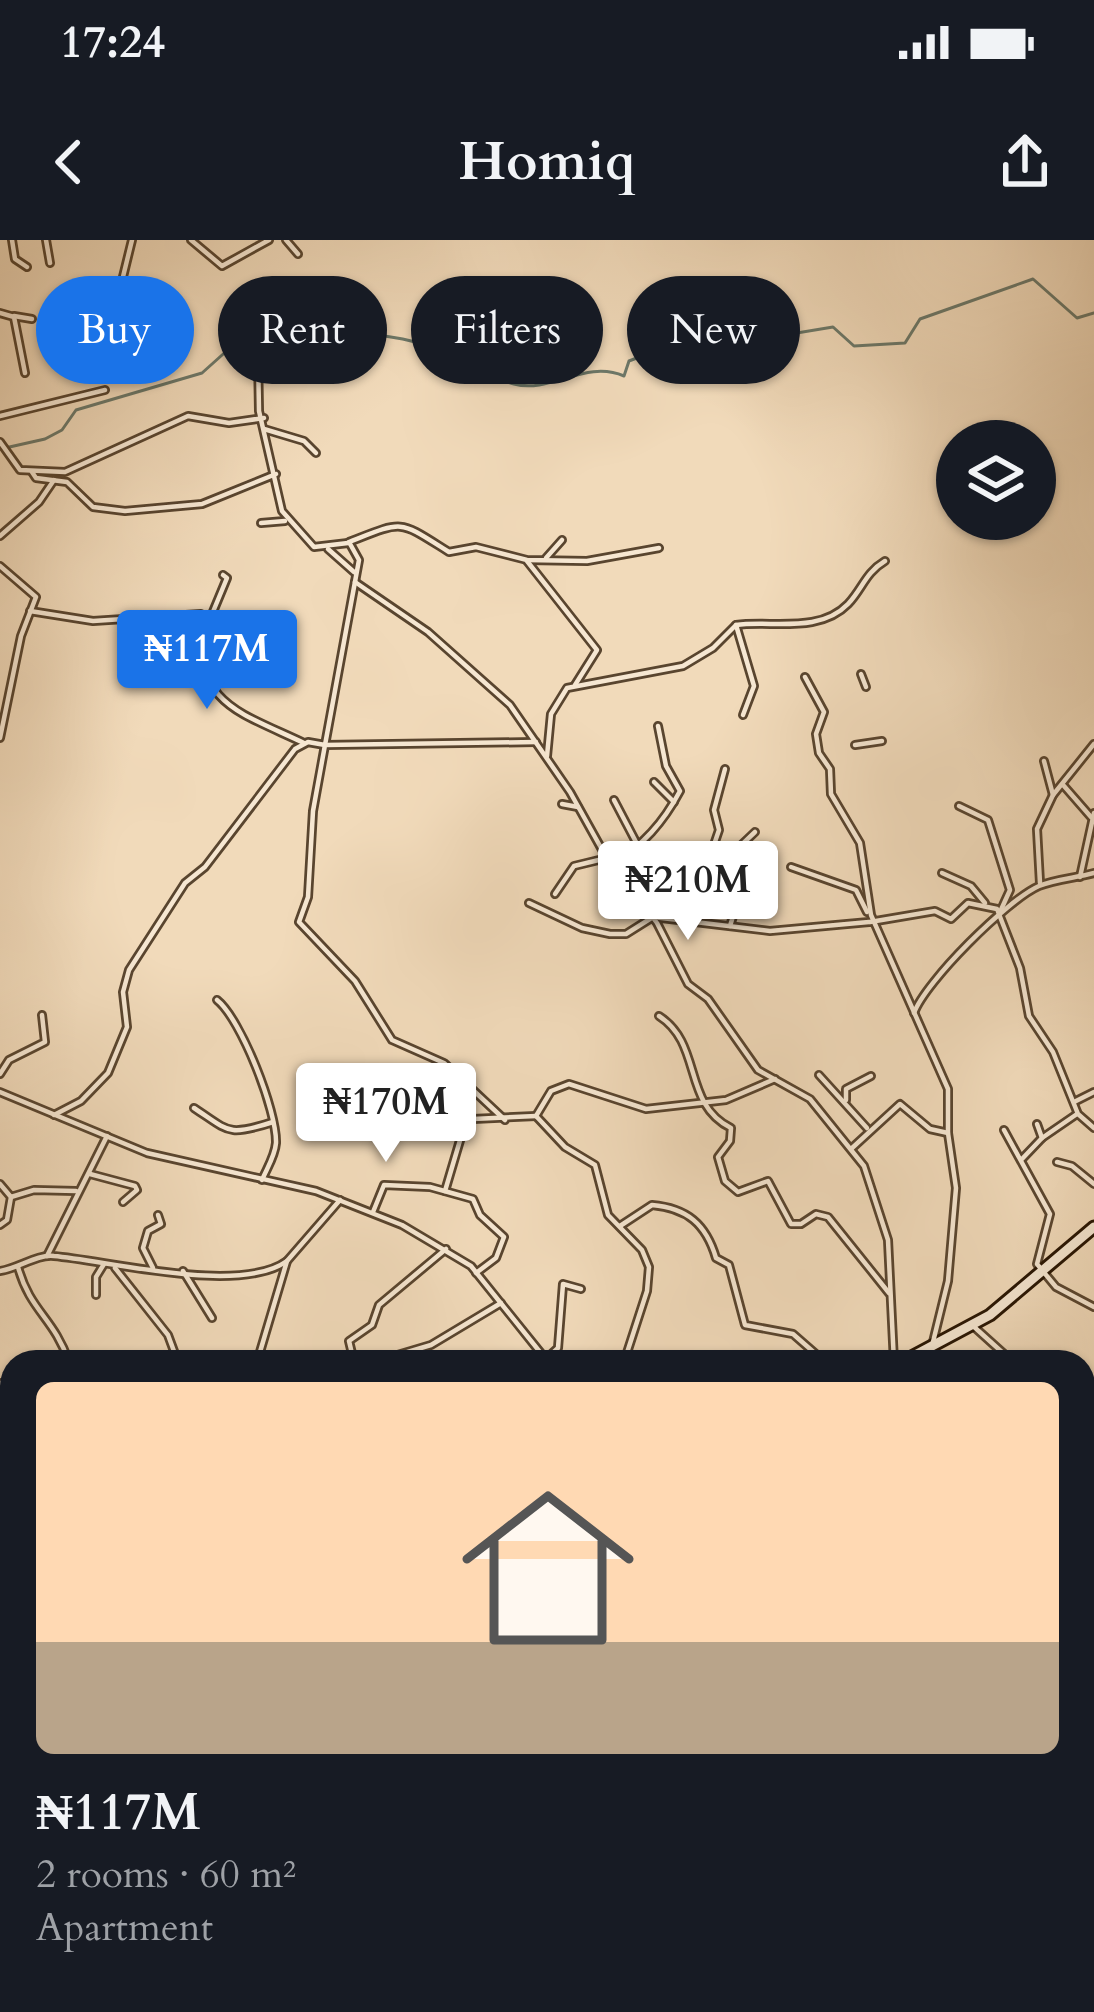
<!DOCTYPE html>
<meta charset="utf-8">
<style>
body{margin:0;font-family:Cardo,serif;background:#20242c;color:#f1f3f6;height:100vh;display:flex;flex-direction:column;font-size:45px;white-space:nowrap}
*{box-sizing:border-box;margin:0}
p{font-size:39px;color:#9ea1a6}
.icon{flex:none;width:66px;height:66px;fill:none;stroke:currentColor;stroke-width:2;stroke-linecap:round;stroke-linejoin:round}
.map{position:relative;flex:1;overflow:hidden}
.details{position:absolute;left:0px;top:1110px;width:1095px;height:663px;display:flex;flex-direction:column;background:#171b24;border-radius:36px 36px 0 0;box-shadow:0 3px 9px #0004}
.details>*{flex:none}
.banner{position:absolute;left:36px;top:36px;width:1023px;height:108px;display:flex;gap:24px}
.tools{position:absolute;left:936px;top:180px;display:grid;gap:24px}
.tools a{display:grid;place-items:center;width:120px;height:120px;border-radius:50%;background:#171b24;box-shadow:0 3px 9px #0004;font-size:60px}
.price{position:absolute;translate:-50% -102px;padding:0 27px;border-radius:12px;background:#fff;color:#222;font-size:39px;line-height:78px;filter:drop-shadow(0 3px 6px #0008)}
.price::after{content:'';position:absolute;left:50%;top:72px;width:36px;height:27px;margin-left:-18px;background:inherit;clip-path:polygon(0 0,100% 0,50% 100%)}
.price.active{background:#1a73e8;color:#fff}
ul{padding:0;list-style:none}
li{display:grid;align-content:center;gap:24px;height:636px;padding:0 36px}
li span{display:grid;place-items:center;height:372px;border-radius:18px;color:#555}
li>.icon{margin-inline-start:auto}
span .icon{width:216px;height:216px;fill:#fffc;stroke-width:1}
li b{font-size:51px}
.chip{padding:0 42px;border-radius:54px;background:#171b24;box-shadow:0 3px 9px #0004;font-size:42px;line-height:108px}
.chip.active{background:#1a73e8;color:#fff}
.status{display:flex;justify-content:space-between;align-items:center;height:84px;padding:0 60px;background:#171b24;direction:ltr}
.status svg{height:33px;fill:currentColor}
header{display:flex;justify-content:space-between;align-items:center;height:156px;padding:0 36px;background:#171b24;font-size:54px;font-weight:600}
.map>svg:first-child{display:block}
</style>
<div class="status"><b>17:24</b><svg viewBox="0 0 49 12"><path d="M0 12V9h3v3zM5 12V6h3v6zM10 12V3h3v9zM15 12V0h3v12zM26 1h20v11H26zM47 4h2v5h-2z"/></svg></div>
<header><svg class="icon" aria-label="back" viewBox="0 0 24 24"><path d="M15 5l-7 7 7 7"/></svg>Homiq<svg class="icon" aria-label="share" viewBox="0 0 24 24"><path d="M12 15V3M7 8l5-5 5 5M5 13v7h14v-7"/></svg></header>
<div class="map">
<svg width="1094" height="1772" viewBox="0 0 1094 1772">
<rect width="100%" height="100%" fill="#f1daba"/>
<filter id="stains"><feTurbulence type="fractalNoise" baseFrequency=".00167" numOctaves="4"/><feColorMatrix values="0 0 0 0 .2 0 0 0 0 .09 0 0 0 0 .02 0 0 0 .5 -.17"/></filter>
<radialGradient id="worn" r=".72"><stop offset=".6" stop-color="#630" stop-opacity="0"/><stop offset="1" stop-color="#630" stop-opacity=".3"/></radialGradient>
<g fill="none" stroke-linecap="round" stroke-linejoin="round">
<path stroke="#6c7869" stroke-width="3" d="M5,208L45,199L62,190L76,170L202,133L231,107L245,80L284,73L290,84C333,94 376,91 419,103C452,113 481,135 514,144C551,154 585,119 624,136L629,121L647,114L669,84L688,80L761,99L833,87L854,106L905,103L920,79L1033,39L1077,78L1094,73"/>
<g stroke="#59452f" stroke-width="10">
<g id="street">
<polyline points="12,0 15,19 27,27"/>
<polyline points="46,0 50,23"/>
<polyline points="191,0 222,26 269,0"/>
<polyline points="286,0 298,14"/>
<polyline points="121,45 132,0"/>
<polyline points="0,73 14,77 25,133"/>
<polyline points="14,76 32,79"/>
<polyline points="252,100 258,115 259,171 282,271 314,307 348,303"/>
<polyline points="0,176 105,150"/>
<polyline points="264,189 304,201 316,213"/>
<polyline points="0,202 20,230 65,232 188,176 229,183 264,178"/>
<polyline points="32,232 36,238 67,242 93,267 125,271 202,264 276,234"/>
<polyline points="261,283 285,281"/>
<polyline points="0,296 39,262 54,240"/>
<polyline points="328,309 354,332"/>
<polyline points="546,318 562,300"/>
<polyline points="527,321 597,410 575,445"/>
<polyline points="0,326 36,357 21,396 0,498"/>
<polyline points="355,342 428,392 510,465 570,552 605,615 657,683 688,744 708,759 758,830 810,859 864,926 888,1000 894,1122"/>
<polyline points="30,371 93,381 201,374 210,379 227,338 223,335"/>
<path d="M190,376C205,467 227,467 304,503"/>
<polyline points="736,385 754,446 743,475"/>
<polyline points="861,434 866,447"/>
<polyline points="805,437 824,472 816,494 819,513 830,529 831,554 860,603 871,675 948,849 948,893 956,948 948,1041 933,1102"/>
<polyline points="855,505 882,501"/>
<path d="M547,516L551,474L567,448L683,426L713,408L736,385C771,380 819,394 848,364C863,348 865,333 885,321"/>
<polyline points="1044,521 1053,555"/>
<polyline points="725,529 714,570 719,590 702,640 734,673 730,686"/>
<polyline points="654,542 674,562"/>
<polyline points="1064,546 1091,577"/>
<polyline points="614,560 636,602"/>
<polyline points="562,564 578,567"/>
<polyline points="959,566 988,580 1010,650 1000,672"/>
<polyline points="712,612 734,612 755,592"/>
<path d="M613,624C643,605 663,583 680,551L666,526L658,486"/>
<polyline points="791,627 856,650 867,672"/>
<polyline points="942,633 971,646 985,663"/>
<polyline points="622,635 634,623"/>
<polyline points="1080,637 1094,573"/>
<polyline points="1040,643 1037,589 1053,555 1094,504"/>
<polyline points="555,654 574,626 607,618"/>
<polyline points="529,663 582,688 610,694 626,694 653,677 770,691 869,682"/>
<polyline points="870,682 935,671 951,679 968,663 997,669 1020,728 1029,776 1053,812 1078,874 1094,888"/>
<path d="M217,760C241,779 277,871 276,903C275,916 267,928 262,940"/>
<path d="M914,773C925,742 1007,660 1039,646C1056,639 1076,638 1094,633"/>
<path d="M659,776C703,804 682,864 731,888L730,901L718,917L725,941L738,952L768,941L791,984H801L816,974L828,977L889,1053"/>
<polyline points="0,834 9,820 45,802 42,775"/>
<polyline points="819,835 867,888"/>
<polyline points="0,852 147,913 316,951 402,985 471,1026 548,1122"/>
<polyline points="846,860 846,849 871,836"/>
<polyline points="1074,862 1094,852"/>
<path d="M194,868C229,891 227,897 273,882"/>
<path d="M54,875L81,861L108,833L127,787L123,752L129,730L185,643L205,627L295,509L308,502L325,505L359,320L349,302C405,280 398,280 449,312L476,307L527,320L587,321L659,308"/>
<polyline points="536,876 565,907 595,925 608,975 642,1010 649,1027 647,1051 624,1122"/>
<polyline points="536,876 551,851 569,844 646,869 726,860 775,839"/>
<polyline points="505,880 444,823 392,800 355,741 299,682 308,657 313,571 325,505 536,502"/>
<polyline points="1004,890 1050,974 1037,1024 1056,1047 1094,1067"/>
<polyline points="1042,898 1077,874"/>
<polyline points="851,909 900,864 930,889 948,893"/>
<polyline points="1022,919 1042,898 1037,884"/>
<polyline points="1057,922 1072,926 1094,944"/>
<polyline points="90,934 135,946 137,950 123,962"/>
<polyline points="0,944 11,957 7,980 0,985"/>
<polyline points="445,951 461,897 473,879 536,876"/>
<polyline points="11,957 34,950 76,951"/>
<polyline points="373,972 384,945 430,947 473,959 480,975 504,997 496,1018 476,1033"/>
<path d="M620,986L652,965C687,968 706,984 716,1018L729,1025L745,1085L793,1094L825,1122"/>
<polyline points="47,1016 107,896"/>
<path d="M18,1027C30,1071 54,1078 69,1122"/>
<polyline points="115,1028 168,1095 178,1122"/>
<polyline points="153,1028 143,1008 148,991 161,984 158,975"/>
<path d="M0,1031C17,1029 37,1014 54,1016C110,1021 240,1055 287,1021"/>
<polyline points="183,1031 212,1078"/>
<polyline points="96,1055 96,1037 104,1024"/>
<polyline points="972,1085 1013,1122"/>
<polyline points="546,1119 558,1108 563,1044 581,1049"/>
<polyline points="257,1122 287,1021 340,960"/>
<polyline points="354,1122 349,1101 372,1085 379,1065 446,1009"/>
<polyline points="374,1122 431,1105 501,1063"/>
<polyline points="0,1143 12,1146"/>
<polyline points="1083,1173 1094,1179"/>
<polyline points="0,1198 12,1208"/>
<polyline points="1083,1289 1094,1288"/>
<polyline points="1083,1324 1094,1329"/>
<polyline points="0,1367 12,1365"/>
<polyline points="0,1432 12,1468"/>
<polyline points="0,1508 12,1508"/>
<polyline points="0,1555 12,1550"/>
<polyline points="0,1605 12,1608"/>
<polyline points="1083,1616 1094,1650"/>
<polyline points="0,1647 12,1666"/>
<polyline points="1083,1700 1094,1700"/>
<polyline points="402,1761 420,1772"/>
<polyline points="0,1767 48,1761"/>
<polyline points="90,1772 92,1761"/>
<polyline points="624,1772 629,1761"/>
<polyline points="697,1772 701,1761"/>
<polyline points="892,1772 895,1761"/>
</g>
</g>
<g stroke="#261301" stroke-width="15">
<g id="secondary">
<polyline points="902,1122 990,1075 1094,987"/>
<polyline points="0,1432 12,1424"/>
</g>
</g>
<g stroke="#261301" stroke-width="16">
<g id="primary">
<polyline points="0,1313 12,1315"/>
<polyline points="223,1772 224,1761"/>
</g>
</g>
<use href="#street" stroke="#f6e7d2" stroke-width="4.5"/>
<use href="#secondary" stroke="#f6e7d2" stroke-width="9"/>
<use href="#primary" stroke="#e8bd7d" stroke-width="10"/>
</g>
<rect width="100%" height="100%" filter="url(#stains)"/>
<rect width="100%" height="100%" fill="url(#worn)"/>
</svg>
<div class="tools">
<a><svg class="icon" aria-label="layers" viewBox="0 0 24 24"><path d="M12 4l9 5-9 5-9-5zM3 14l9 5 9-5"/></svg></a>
</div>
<b class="price active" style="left:207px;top:472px">₦117M</b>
<b class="price" style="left:688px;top:703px">₦210M</b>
<b class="price" style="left:386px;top:925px">₦170M</b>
<div class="banner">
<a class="chip active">Buy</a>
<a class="chip">Rent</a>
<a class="chip">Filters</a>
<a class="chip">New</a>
</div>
<section class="details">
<ul>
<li><span style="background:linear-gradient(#ffd9b3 70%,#b9a48a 0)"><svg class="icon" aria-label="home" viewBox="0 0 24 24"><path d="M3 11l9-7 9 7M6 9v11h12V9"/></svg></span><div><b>₦117M</b><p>2 rooms · 60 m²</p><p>Apartment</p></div></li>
</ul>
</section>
</div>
